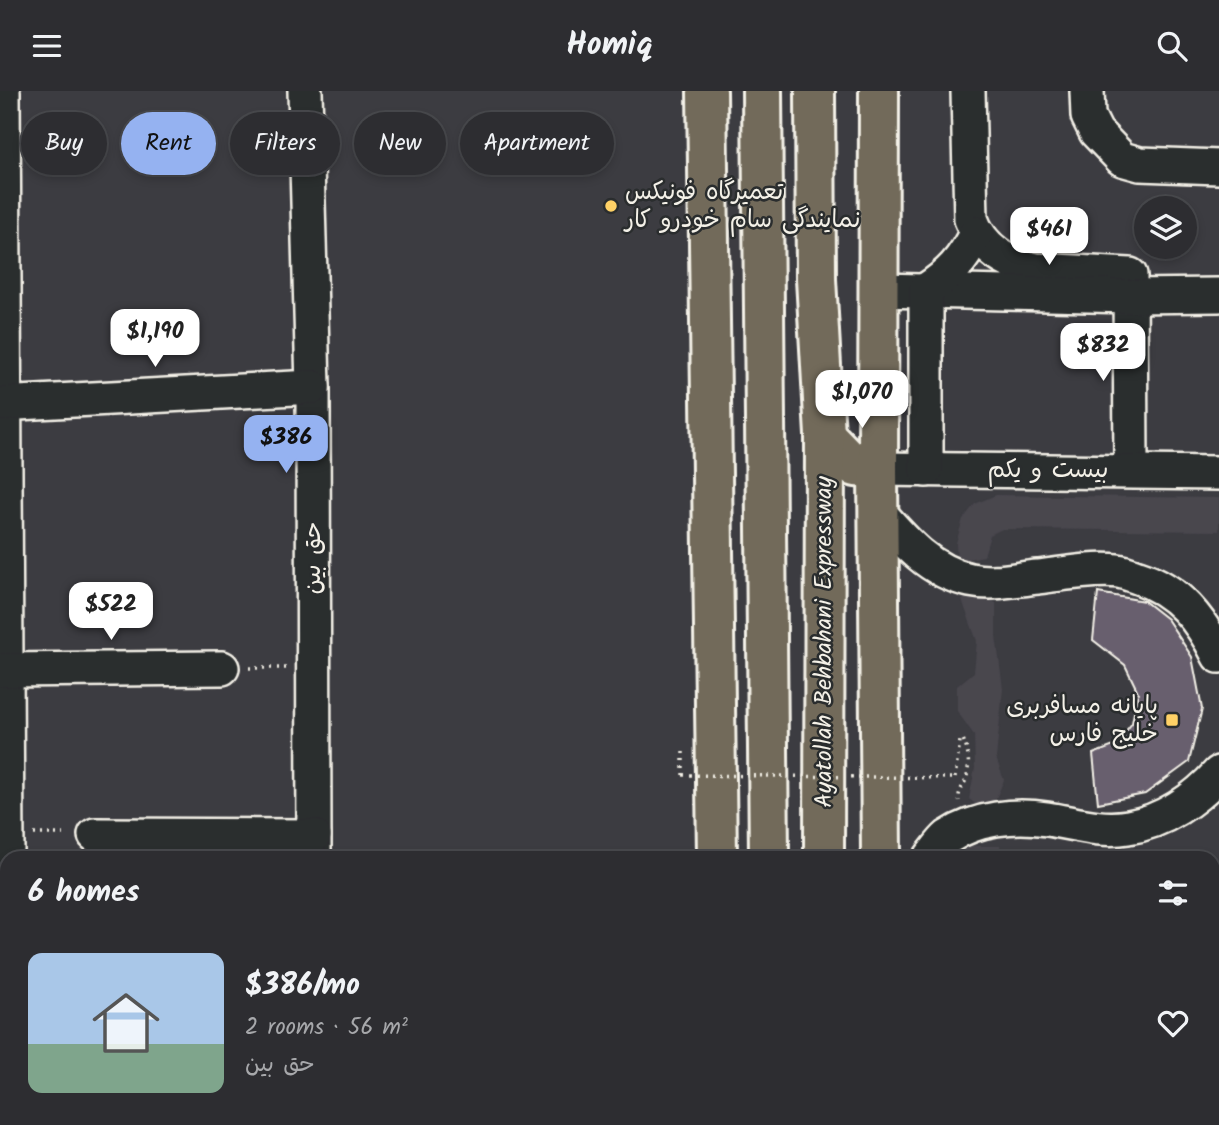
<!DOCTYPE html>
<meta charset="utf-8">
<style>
body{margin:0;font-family:Kalam,"Playpen Sans Arabic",sans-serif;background:#39393d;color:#f1f3f6;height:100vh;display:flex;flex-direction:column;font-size:26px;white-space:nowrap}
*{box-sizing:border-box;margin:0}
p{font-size:23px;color:#a7a8ab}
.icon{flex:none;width:38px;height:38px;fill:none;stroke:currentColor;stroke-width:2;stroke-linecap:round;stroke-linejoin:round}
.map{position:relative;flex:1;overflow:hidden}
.drawer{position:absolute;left:0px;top:760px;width:1220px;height:275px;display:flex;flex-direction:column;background:#2d2d31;border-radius:21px 21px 0 0;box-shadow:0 4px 10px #0003,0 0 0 2px #48494d}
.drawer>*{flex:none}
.banner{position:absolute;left:21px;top:21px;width:700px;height:63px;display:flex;gap:14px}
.controls{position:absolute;left:1134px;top:105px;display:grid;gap:14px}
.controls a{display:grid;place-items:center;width:63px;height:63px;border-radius:50%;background:#2d2d31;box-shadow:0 4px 10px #0003,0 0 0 2px #48494d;font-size:35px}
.price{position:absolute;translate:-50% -60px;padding:0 16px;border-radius:14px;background:#fff;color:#222;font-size:23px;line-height:46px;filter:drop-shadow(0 2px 4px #0008)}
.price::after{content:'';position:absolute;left:50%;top:42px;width:21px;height:16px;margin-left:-10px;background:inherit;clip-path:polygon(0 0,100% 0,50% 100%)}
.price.current{background:#95b2f1;color:#111}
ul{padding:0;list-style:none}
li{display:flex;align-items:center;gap:21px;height:175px;padding:0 28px}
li+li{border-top:2px solid #48494d}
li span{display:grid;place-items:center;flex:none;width:196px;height:140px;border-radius:14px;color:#555}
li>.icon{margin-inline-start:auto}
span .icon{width:84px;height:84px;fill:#fffc;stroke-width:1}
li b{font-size:30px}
h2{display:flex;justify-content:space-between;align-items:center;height:84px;padding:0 28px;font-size:30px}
.chip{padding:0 24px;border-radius:32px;background:#2d2d31;box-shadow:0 4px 10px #0003,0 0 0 2px #48494d;font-size:24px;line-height:63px}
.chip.current{background:#95b2f1;color:#111}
header{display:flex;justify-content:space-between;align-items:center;height:91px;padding:0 28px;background:#2d2d31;font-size:32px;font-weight:700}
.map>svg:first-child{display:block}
</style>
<header><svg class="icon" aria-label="menu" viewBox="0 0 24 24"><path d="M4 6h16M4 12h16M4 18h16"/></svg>Homiq<svg class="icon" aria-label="search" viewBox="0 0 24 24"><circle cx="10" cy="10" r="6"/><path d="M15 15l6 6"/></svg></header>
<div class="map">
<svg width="1219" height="1034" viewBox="0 0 1219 1034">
<rect width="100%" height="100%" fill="#3c3c41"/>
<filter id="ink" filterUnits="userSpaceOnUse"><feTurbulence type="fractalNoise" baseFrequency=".0143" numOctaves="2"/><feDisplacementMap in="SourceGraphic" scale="14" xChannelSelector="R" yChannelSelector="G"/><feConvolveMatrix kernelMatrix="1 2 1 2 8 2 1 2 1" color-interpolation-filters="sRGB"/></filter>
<g filter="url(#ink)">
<g fill="#49464e">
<polygon points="996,404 1219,407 1219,440 1002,438 990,444 984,465 957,470 956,452 963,428 975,413"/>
<polygon points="976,500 996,512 996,545 1003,598 996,667 1004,689 989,723 969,708 975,677 974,644 957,620 957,595 974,581 977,550 962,509"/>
<polygon points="965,755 1000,755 1000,766 966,766"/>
</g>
<polygon fill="#675e6e" stroke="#f4f1e8" stroke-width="2" points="1098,502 1144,510 1167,528 1192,566 1202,618 1189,671 1145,703 1098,712 1093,663 1114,655 1132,632 1138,601 1125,574 1093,549"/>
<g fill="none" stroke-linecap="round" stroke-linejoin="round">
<g stroke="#f4f1e8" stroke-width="38">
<g id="minor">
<polyline points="3,0 7,766"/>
<polyline points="305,0 313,296 314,766"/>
<path d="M968,0L971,128C981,157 1007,173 1036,179L1130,184L1131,379"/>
<polyline points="1087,0 1088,25 1096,41 1122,68 1140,73 1219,76"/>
<polyline points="880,199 1130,205 1219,204"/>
<polyline points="0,313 313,296"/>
<polyline points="878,378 1219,382"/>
<path d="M926,379V199C949,184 964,169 976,142"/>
<path d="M878,420C903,449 930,481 970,489C994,494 1015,488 1038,486C1061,483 1097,477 1118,480C1125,481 1132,484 1138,486C1178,499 1201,529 1219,565"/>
<polyline points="0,579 222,577"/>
<polyline points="95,744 314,745"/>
<path d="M931,766C936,760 942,751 948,746C976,727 1015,723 1047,728C1074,732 1100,741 1128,736C1163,731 1196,708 1219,682"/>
<polyline points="1213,846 1219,846"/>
<polyline points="8,1027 8,1034"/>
<polyline points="314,1027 314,1034"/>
<polyline points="940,1027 940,1034"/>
</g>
</g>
<g stroke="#f4f1e8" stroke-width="44">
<polyline id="major" points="825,344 856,376 878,378"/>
</g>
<g stroke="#f4f1e8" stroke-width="44">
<g id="highway">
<polyline points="707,0 717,766"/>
<polyline points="762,0 769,766"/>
<polyline points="815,0 816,188 825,344 824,766"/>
<polyline points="879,0 878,378 881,766"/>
<polyline points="718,1027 718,1034"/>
<polyline points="819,1027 824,1034"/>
<polyline points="890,1027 890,1034"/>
<polyline points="776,1034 780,1027"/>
</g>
</g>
<g stroke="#f4f1e8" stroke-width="3.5" stroke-dasharray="2 5" stroke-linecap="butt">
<polyline points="249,577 287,577"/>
<polyline points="683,684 683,658"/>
<path d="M955,687L960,650L963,648C969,661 970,675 966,689C962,697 958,701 959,710"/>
<polyline points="34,743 68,743"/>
</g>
<use href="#minor" stroke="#2a2d2e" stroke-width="33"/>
<use href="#major" stroke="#726b5a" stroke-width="38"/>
<use href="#highway" stroke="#726b5a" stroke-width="38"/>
<polyline stroke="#f4f1e8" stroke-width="3.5" stroke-dasharray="2 5" stroke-linecap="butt" points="683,684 955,687"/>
</g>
</g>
<g fill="#ffd166" stroke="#2a2d2e" stroke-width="2.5">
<circle cx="611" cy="115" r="7"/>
<rect x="1165" y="622" width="14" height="14" rx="3.5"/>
</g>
<g text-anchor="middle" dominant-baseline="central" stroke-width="5" stroke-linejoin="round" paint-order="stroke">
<g font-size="24" fill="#f4f1e8" stroke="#2a2d2e" text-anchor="start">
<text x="625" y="101">تعمیرگاه فونیکس<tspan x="625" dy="28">نمایندگی سام خودرو کار</tspan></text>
<text x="1158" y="615" text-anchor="end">پایانه مسافربری<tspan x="1158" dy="28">خلیج فارس</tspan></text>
</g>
<g font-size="24" fill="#f4f1e8" stroke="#2a2d2e">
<text x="1048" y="379">بیست و یکم</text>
<text transform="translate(313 467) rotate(-90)">حق بین</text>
<text transform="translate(824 551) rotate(-90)">Ayatollah Behbahani Expressway</text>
</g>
</g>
</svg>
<div class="controls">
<a><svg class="icon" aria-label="layers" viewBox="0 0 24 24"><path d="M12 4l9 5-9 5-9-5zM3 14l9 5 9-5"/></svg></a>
</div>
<b class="price" style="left:1049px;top:176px">$461</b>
<b class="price" style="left:155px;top:278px">$1,190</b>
<b class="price" style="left:1103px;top:292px">$832</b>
<b class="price" style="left:862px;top:339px">$1,070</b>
<b class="price current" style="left:286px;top:384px">$386</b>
<b class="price" style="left:111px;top:551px">$522</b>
<div class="banner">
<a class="chip">Buy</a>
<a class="chip current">Rent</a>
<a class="chip">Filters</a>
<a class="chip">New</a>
<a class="chip">Apartment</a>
</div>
<section class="drawer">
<h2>6 homes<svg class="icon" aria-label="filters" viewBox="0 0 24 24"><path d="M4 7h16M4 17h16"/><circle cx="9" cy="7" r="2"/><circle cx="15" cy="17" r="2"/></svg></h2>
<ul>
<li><span style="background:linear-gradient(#a9c7e8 65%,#7fa58c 0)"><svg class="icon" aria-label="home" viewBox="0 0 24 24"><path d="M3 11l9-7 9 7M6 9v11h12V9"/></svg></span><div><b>$386/mo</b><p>2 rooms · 56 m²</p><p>حق بین</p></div><svg class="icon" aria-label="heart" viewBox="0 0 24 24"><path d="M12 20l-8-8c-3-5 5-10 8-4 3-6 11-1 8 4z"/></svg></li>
</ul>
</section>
</div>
